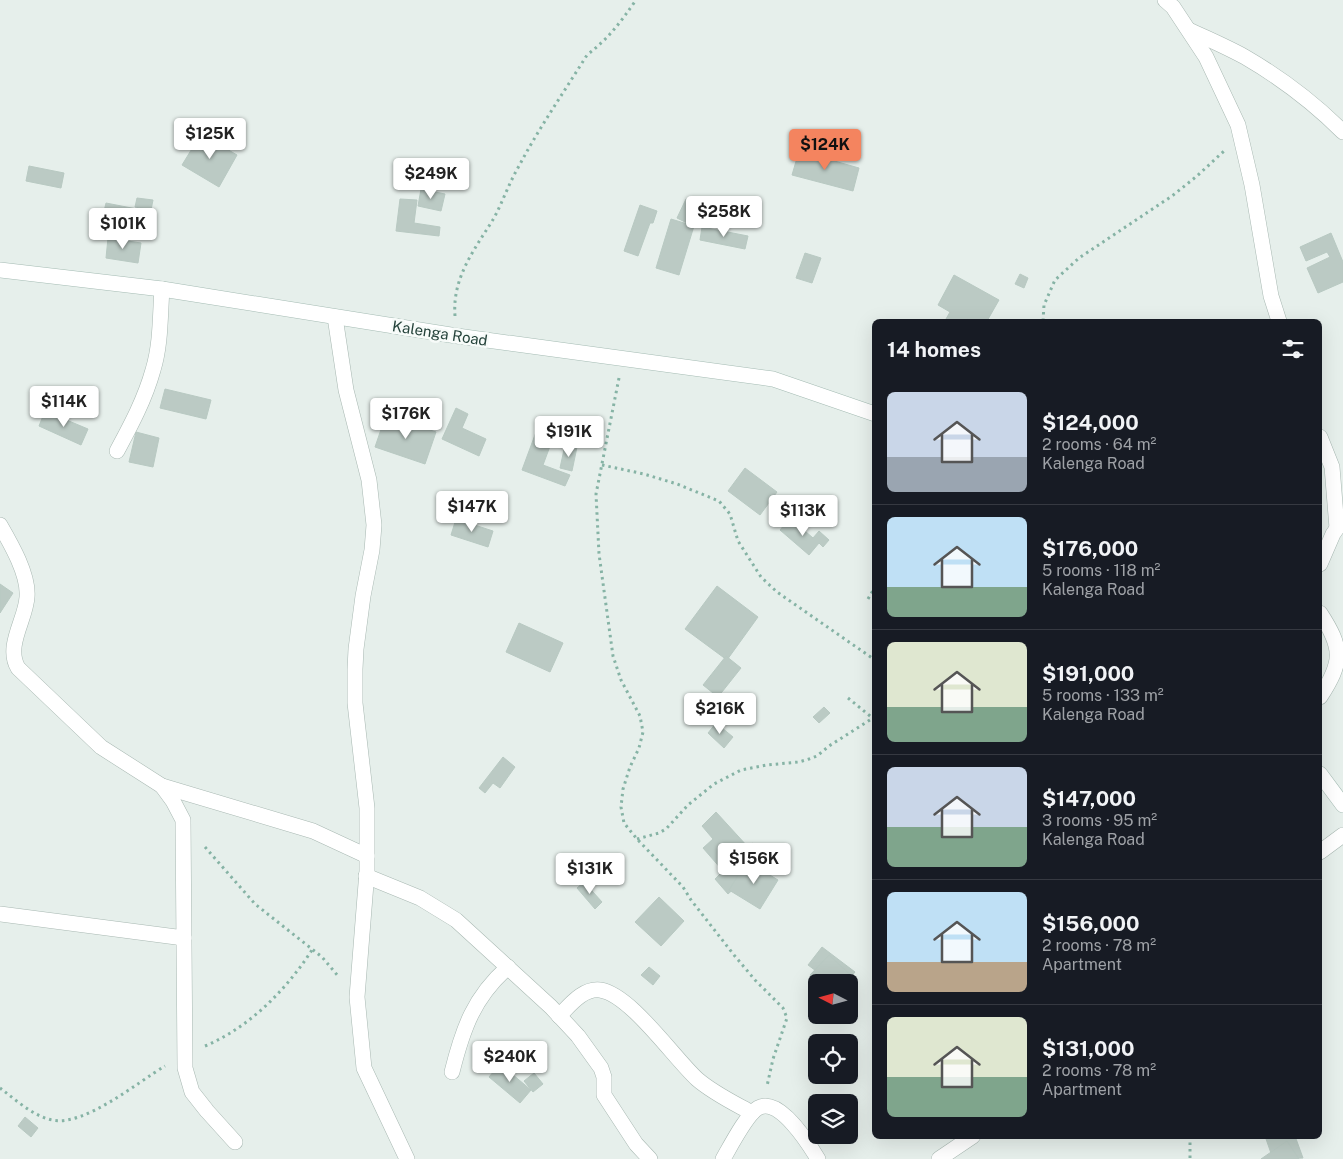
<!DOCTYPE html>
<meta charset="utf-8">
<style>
body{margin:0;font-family:"Public Sans",sans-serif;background:#20242c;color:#f1f3f6;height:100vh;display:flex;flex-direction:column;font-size:19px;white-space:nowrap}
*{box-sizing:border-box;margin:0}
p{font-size:16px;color:#9ea1a6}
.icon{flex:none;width:28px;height:28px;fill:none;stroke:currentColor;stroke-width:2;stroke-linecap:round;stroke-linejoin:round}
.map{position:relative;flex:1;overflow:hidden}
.sheet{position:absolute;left:872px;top:319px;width:450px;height:820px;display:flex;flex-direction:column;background:#171b24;border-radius:8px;box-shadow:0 5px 20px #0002}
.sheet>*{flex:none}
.needle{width:32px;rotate:276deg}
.tools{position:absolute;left:808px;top:974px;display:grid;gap:10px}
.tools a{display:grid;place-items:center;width:50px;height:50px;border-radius:8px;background:#171b24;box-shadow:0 5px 20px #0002;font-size:25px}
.price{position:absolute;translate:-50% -42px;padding:0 11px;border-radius:5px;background:#fff;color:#222;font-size:16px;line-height:32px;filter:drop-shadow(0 1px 2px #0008)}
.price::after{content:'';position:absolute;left:50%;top:30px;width:15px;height:11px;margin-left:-8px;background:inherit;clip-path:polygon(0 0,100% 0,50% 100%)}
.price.current{background:#f4845f;color:#111}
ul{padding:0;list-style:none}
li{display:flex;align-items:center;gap:15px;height:125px;padding:0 15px}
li+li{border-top:1px solid #363941}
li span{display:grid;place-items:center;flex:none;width:140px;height:100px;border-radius:8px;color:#555}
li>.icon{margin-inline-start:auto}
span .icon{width:60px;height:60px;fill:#fffc;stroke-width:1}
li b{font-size:21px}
h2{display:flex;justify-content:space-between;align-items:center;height:60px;padding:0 15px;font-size:21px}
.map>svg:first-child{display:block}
</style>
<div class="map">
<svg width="1343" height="1159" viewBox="0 0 1343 1159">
<rect width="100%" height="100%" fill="#e6efeb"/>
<g fill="#bbcac4" stroke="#b8c9c2">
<polygon points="201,134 237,155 219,187 182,165"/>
<polygon points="799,151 859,168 853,191 792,175"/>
<polygon points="29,166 64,173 61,188 26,181"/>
<polygon points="421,189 445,194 441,211 418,206"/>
<polygon points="137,198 153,200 151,210 135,207"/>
<polygon points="400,199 417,200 414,223 440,227 439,236 396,231"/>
<polygon points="686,199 700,206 691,225 677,218"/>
<polygon points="106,203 147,211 144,228 102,220"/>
<polygon points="640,205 657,211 653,223 650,223 638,256 624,251"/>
<polygon points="671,219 694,226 679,275 656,268"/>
<polygon points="702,227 748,236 745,249 700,240"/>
<polygon points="1331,233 1343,262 1343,282 1318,293 1307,268 1330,257 1327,252 1306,261 1300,247"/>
<polygon points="108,238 141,243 138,263 106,258"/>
<polygon points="805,253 821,258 812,283 796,278"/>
<polygon points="1020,274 1028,278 1024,288 1015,284"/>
<polygon points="954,275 999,300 987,321 971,321 967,319 966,321 950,321 946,319 950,312 938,305"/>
<polygon points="48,388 62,393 55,412 41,407"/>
<polygon points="165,389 211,400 206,419 160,408"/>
<polygon points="456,408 468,414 462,428 486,439 479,456 442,439"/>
<polygon points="45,411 88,429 81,445 39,426"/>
<polygon points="386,415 436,432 425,464 375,447"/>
<polygon points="539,424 556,430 543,465 570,475 565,486 522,470"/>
<polygon points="136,432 159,438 153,467 129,462"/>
<polygon points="565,445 577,447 572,471 560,468"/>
<polygon points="745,468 777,492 760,515 728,491"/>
<polygon points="790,518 813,538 819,531 829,540 823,547 819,543 809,555 780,530"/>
<polygon points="456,519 493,531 488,547 451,535"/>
<polygon points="0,584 13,593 0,613"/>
<polygon points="717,586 758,617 727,660 685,629"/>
<polygon points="519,623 563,643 550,672 506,652"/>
<polygon points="726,656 741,668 718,697 703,685"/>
<polygon points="824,707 830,713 819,723 813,717"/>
<polygon points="716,723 733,737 724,748 708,733"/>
<polygon points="503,757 515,767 500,788 493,783 485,793 479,788"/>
<polygon points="716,812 748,847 753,843 767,859 728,894 715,879 723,871 703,848 713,839 702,826"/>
<polygon points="747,861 778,880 760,909 729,890"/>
<polygon points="584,882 602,902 595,909 577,888"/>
<polygon points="659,897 684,921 661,946 635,922"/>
<polygon points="822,947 855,972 847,982 831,982 808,965"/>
<polygon points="829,955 857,981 849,990 849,982 817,982 810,975"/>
<polygon points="649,967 660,976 653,985 641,975"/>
<polygon points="486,1052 492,1061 485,1065 480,1056"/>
<polygon points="500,1064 531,1090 520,1103 489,1077"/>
<polygon points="534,1073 543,1084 533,1092 524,1081"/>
<polygon points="25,1117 38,1128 31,1137 18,1126"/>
<polygon points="1265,1136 1295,1136 1303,1158 1273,1159"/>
<polygon points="1287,1141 1299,1159 1261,1159"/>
</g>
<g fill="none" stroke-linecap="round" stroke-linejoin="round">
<g stroke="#a8b8b2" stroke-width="16">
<g id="street">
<polyline points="1165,0 1173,7 1206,57 1238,125 1252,185 1271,296 1279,321"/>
<path d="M1189,30C1208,39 1227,47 1245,57C1281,78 1314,103 1343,132"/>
<polyline points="335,317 346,390 369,480 374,525 372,550 363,596 356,649 355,669 355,703 367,808 367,871 357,997 364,1068 407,1159"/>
<polyline points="1320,437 1332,467 1337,528"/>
<path d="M117,451C131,425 145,399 153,370C161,344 160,316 162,289"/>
<path d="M0,525C11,544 29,575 27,597C26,619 5,646 18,668L101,747L162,786L313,831L367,856"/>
<polyline points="1320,564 1333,534 1342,521"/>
<path d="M1320,613C1343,648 1343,662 1320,697"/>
<polyline points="162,786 173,801 183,820 185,1068 192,1092 207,1111 235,1142"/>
<polyline points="1320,852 1343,835"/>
<polyline points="366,876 420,898 456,920 551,1007 578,1036 601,1068 604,1077 604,1095 636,1144 650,1159"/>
<polyline points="0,914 184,938"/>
<path d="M559,1016C570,1005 583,988 600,990C630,994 674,1058 697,1079C713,1093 734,1103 752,1113"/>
<path d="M452,1072C463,1028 474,997 508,967"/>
<path d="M723,1159C730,1147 747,1114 758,1108C779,1096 809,1144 818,1159"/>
<polyline points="939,1159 973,1136"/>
</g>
</g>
<g stroke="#a4bbb3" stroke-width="16">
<g id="secondary">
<polyline points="0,270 162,289 457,336 773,379 875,414"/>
<polyline points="1320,774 1343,805"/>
</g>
</g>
<g stroke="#86b3a5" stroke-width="3" stroke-dasharray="2.5 4" stroke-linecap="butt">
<path d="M455,316C452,277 475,249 494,218C503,201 509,183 519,166C539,128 564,92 587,55C609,38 620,23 636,0"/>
<polyline points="1043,321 1044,305 1055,280 1079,258 1172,196 1197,176 1224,151"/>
<polyline points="619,378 596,494 599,554 613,656 621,680 640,716 643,732 639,748 630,767 623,789 621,807 624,823 637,839 683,887 691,900 734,955 755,980 783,1008 787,1018 773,1059 767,1086"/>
<polyline points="602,465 644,474 677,484 719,501 730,514 738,541 761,577 777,592 875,660"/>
<polyline points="868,599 875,587"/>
<polyline points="848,698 875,720"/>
<polyline points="637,839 659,833 666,829 688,805 714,784 741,770 767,765 799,762 809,759 817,756 829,746 873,718"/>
<polyline points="205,847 255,904 322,957 338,976"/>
<path d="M205,1046C250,1027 286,990 312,950"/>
<path d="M0,1088C16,1100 33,1116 52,1120C84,1127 138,1082 165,1066"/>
<polyline points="1190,1136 1190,1159"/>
</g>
<use href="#street" stroke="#fff" stroke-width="15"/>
<use href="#secondary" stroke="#fff" stroke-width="15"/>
</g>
<g text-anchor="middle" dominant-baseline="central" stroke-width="5" stroke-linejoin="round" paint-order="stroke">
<g font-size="15" fill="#24423a" stroke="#f7fbf9">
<text transform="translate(440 333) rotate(9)">Kalenga Road</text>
</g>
</g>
</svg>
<div class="tools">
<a><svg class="needle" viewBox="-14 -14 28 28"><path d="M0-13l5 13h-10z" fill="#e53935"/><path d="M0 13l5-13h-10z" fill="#9ea1a6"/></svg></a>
<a><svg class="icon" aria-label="locate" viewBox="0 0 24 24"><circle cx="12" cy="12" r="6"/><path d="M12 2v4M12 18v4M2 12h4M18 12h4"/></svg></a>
<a><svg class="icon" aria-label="layers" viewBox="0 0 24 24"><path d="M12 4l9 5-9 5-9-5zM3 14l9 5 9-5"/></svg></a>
</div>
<b class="price" style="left:210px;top:160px">$125K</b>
<b class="price current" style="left:825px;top:171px">$124K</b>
<b class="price" style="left:431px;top:200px">$249K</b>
<b class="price" style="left:724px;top:238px">$258K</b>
<b class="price" style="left:123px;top:250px">$101K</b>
<b class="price" style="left:64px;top:428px">$114K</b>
<b class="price" style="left:406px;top:440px">$176K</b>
<b class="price" style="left:569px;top:458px">$191K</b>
<b class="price" style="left:472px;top:533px">$147K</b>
<b class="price" style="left:803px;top:537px">$113K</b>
<b class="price" style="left:720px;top:735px">$216K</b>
<b class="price" style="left:754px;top:885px">$156K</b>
<b class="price" style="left:590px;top:895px">$131K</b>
<b class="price" style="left:510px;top:1083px">$240K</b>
<section class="sheet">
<h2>14 homes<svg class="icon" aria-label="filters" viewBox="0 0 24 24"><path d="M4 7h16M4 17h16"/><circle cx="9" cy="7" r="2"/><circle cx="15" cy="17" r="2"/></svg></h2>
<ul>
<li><span style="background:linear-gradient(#c9d6e8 65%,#9aa5b1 0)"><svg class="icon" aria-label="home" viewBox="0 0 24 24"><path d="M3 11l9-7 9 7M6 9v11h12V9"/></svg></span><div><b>$124,000</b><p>2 rooms · 64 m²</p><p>Kalenga Road</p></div></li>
<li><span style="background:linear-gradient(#bfe0f5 70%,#7fa58c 0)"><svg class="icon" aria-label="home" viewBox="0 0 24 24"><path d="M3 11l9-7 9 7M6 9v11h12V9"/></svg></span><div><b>$176,000</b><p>5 rooms · 118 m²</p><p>Kalenga Road</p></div></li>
<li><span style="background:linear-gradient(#dfe7d0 65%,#7fa58c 0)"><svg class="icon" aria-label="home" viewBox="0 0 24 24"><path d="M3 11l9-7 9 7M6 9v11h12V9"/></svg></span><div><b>$191,000</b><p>5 rooms · 133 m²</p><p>Kalenga Road</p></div></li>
<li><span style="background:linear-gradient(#c9d6e8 60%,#7fa58c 0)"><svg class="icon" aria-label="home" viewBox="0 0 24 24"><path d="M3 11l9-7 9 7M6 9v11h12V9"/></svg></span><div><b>$147,000</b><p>3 rooms · 95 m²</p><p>Kalenga Road</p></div></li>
<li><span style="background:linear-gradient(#bfe0f5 70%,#b9a48a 0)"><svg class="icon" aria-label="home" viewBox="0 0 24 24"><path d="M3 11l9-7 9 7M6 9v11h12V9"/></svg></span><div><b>$156,000</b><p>2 rooms · 78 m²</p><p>Apartment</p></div></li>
<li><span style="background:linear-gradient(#dfe7d0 60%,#7fa58c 0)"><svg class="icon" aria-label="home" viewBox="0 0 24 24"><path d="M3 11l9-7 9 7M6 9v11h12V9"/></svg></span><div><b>$131,000</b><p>2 rooms · 78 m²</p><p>Apartment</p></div></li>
</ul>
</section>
</div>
